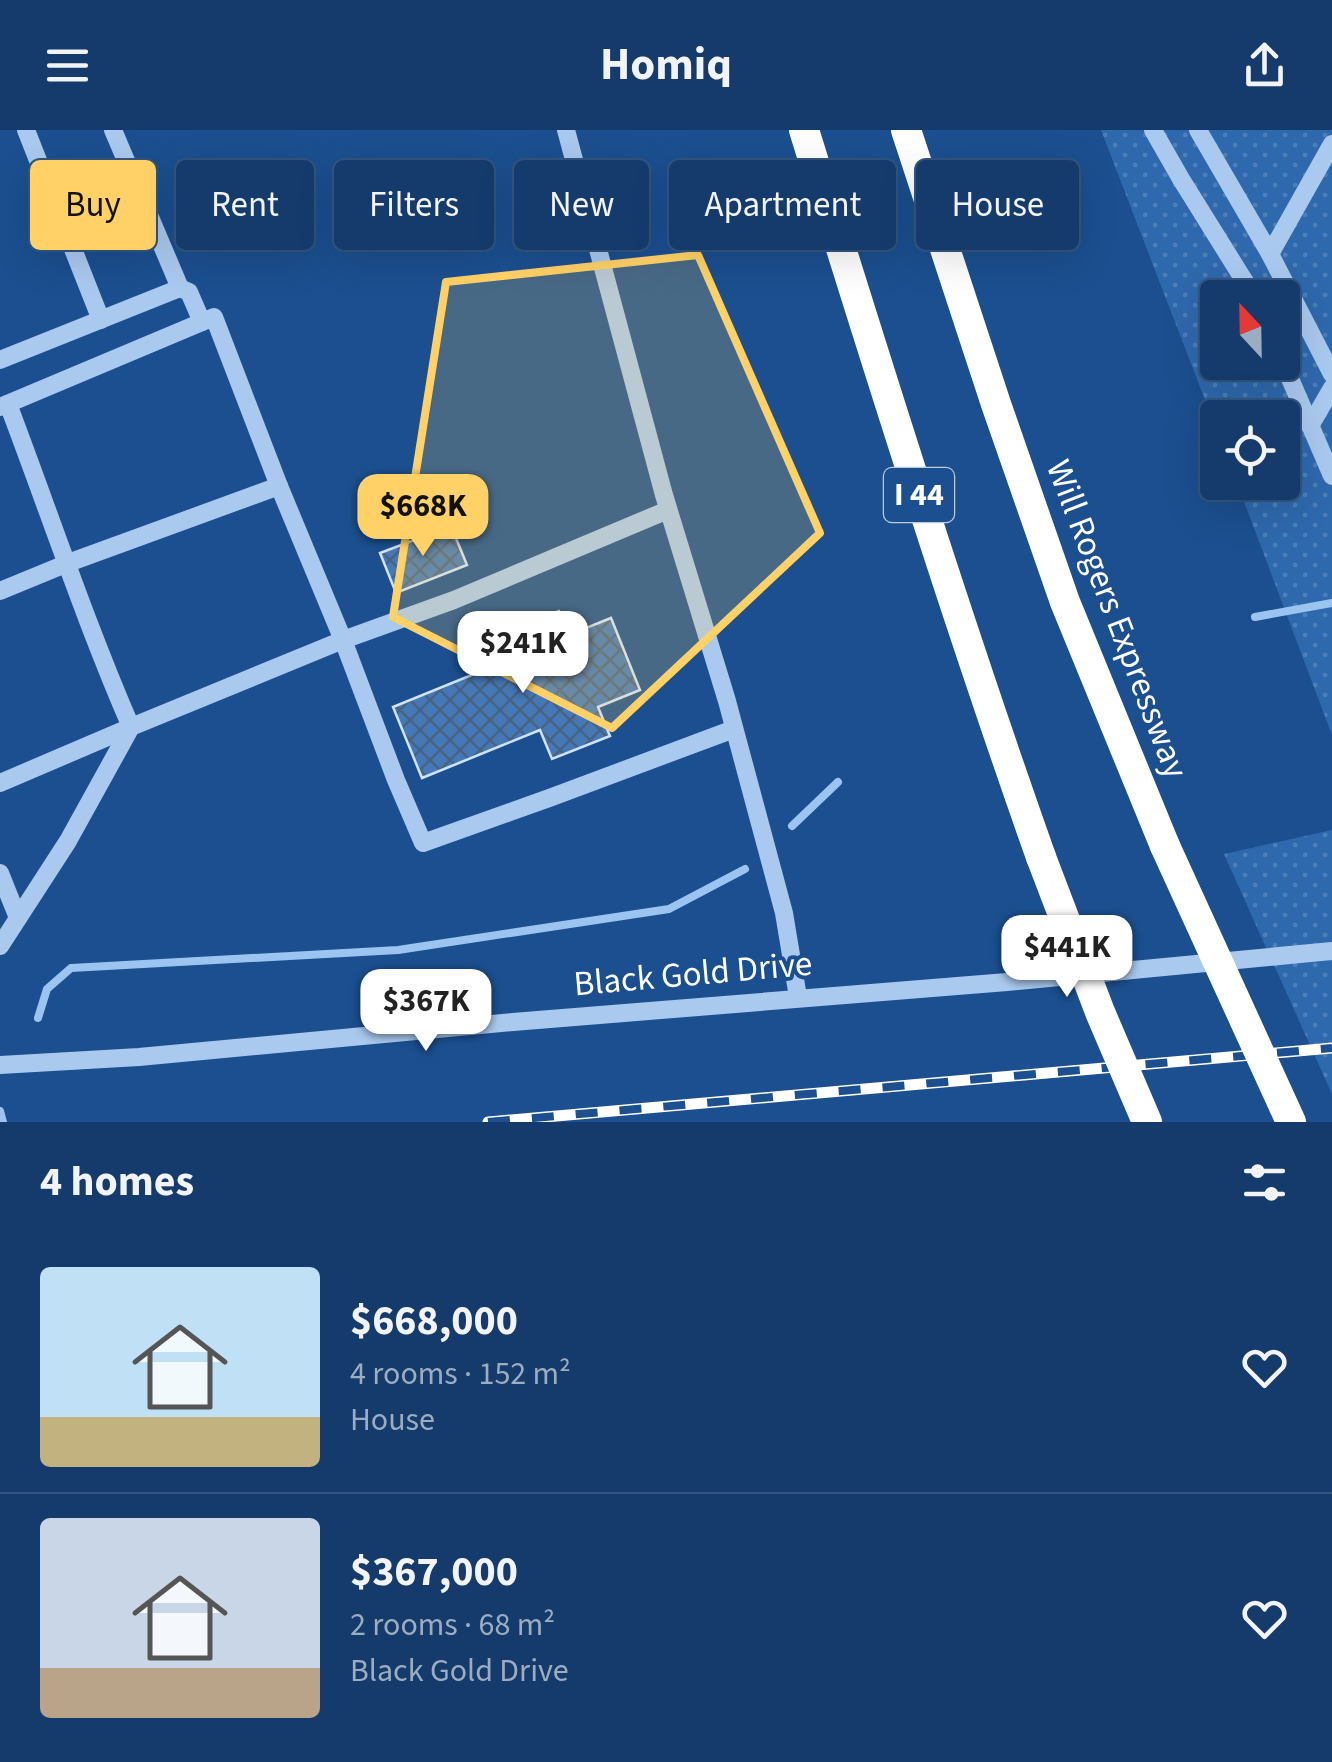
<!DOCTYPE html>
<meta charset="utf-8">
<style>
body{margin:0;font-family:"Source Sans 3",sans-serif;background:#214673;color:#f1f3f6;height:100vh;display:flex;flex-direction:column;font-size:38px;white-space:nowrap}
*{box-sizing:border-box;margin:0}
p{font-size:32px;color:#9dadc1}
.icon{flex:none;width:55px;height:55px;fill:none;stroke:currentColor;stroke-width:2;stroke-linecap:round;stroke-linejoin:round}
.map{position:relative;height:992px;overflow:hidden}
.details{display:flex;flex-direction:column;background:#143b6b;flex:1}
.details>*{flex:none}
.guide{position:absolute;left:30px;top:30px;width:1272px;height:90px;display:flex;gap:20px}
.needle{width:65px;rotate:338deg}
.buttons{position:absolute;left:1200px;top:150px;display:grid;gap:20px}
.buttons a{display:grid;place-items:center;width:100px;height:100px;border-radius:10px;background:#143b6b;box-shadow:0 10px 40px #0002,0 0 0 2px #33557e;font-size:50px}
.price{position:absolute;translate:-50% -85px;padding:0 22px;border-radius:20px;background:#fff;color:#222;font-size:32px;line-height:65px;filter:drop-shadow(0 2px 5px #0008)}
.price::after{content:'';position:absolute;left:50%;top:60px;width:30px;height:22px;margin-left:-15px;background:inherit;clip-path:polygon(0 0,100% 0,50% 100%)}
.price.current{background:#ffd166;color:#111}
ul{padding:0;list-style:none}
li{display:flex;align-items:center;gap:30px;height:250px;padding:0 40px}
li+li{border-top:2px solid #33557e}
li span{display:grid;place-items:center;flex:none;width:280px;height:200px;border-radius:10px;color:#555}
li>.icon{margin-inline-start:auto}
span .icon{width:120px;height:120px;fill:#fffc;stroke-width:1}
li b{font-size:42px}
h2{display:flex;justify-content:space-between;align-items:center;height:120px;padding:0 40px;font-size:42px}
.tag{padding:0 35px;border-radius:10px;background:#143b6b;box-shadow:0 10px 40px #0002,0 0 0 2px #33557e;font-size:35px;line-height:90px}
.tag.current{background:#ffd166;color:#111}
header{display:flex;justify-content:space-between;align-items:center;height:130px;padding:0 40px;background:#143b6b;font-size:45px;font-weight:700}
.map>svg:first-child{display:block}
</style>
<header><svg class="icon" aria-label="menu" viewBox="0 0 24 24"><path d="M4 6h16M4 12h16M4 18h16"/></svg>Homiq<svg class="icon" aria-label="share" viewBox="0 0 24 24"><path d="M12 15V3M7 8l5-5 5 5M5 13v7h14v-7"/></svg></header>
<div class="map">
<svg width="1332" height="992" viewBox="0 0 1332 992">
<defs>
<pattern id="park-dots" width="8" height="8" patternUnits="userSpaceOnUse" patternTransform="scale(2.5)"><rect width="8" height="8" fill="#2e69ad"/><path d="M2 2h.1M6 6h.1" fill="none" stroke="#4d80b9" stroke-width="1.8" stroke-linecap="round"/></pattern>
<pattern id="building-cross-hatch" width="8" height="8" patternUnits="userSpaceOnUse" patternTransform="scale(2.5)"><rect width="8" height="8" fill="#4478b7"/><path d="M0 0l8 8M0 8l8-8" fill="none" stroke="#486282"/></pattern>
</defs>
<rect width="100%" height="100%" fill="#1b4f8f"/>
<g fill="url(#park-dots)" fill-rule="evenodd">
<path d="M1101,0H1332V605L1237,353L1282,352V288H1218L1217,301ZM1218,168H1282V232H1218Z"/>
<polygon points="1332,700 1332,964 1224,724"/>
</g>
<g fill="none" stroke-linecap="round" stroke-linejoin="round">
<g stroke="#9cc4f0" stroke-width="8">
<polyline points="1255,487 1332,473"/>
<polyline points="792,696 838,652"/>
<polyline points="38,888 47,859 71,838 398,820 669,779 745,739"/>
<polyline points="0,981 3,992"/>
</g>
</g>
<g fill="url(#building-cross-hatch)" stroke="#cfe3fa" stroke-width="2.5">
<polygon points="451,396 467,435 396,463 380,423"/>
<polygon points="559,481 569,505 611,488 640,560 598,577 610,606 552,629 540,600 422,648 393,577 511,529 501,504"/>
</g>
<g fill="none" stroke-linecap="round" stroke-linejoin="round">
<g stroke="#a9c9ee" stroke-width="18">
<polyline points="26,0 101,190"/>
<polyline points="566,0 664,365 727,571 784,783 798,867"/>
<polyline points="1153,0 1181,49 1255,168"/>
<polyline points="1198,0 1270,124 1332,14"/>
<polyline points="1270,124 1332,244"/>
<polyline points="180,158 189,162 202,192"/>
<polyline points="0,230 180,158 113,0"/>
<polyline points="1282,230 1332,346"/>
<polyline points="0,277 214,187 279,356 343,510 131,597 68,711 0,816"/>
<polyline points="1310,296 1332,258"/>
<polyline points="668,380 454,470 343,510 396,650 423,713 552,667 734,599"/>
<polyline points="0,461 68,433 279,356"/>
<path d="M0,653L131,597C85,491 49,382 8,274"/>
<polyline points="0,743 18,788"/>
<polyline points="0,935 139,927 513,892 1007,852 1332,821"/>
</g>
<g stroke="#fff" stroke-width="30">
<path d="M804,0C880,244 956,487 1041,727"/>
<polyline points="906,0 996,274 1065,472 1165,716"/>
</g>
<g stroke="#fff" stroke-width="11">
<polyline id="rail" points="488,992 1332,918"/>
</g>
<use href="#rail" stroke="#1b4f8f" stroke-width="8" stroke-dasharray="22" stroke-linecap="butt"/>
<g stroke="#fff" stroke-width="30">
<polyline points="1165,716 1291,992"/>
<polyline points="1041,727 1100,882 1147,992"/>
</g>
</g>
<path fill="#ffd166" fill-opacity="0.2" stroke="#ffd166" stroke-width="8" stroke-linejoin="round" d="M698,125L820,403L612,598L393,487L446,152Z"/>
<g text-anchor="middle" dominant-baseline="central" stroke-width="8" stroke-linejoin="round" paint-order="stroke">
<rect fill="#1b4f8f" stroke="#bbcadd" stroke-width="2.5" x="884" y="338" width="70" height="54" rx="8"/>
<g font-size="32" font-weight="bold" fill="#fff">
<text x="919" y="365">I 44</text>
</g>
<g font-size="35" fill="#fff" stroke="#1b4f8f">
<text transform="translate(1117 489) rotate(69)">Will Rogers Expressway</text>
<text transform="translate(693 844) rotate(-5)">Black Gold Drive</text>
</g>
</g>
</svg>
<div class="buttons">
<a><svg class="needle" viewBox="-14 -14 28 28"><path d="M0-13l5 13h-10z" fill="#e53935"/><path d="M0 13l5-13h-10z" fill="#9dadc1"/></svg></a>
<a><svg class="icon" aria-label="locate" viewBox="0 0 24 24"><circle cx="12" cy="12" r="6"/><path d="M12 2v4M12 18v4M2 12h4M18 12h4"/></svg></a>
</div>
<b class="price current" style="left:423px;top:429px">$668K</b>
<b class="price" style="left:523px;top:566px">$241K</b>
<b class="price" style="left:1067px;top:870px">$441K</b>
<b class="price" style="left:426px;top:924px">$367K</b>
<div class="guide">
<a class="tag current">Buy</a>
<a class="tag">Rent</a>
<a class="tag">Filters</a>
<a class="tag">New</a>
<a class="tag">Apartment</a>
<a class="tag">House</a>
</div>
</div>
<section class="details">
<h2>4 homes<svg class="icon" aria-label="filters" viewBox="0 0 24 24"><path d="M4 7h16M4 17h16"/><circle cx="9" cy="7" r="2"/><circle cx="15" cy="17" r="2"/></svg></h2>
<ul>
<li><span style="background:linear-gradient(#bfe0f5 75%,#c2b280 0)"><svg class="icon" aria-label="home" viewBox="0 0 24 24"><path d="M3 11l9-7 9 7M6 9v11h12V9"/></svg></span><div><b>$668,000</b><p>4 rooms · 152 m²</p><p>House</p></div><svg class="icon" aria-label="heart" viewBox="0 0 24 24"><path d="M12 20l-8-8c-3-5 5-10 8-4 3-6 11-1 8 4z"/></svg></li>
<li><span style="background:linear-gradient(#c9d6e8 75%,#b9a48a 0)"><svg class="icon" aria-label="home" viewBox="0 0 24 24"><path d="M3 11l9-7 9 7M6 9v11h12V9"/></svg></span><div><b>$367,000</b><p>2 rooms · 68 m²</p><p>Black Gold Drive</p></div><svg class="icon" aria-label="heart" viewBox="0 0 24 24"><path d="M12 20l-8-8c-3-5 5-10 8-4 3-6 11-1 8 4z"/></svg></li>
</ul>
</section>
